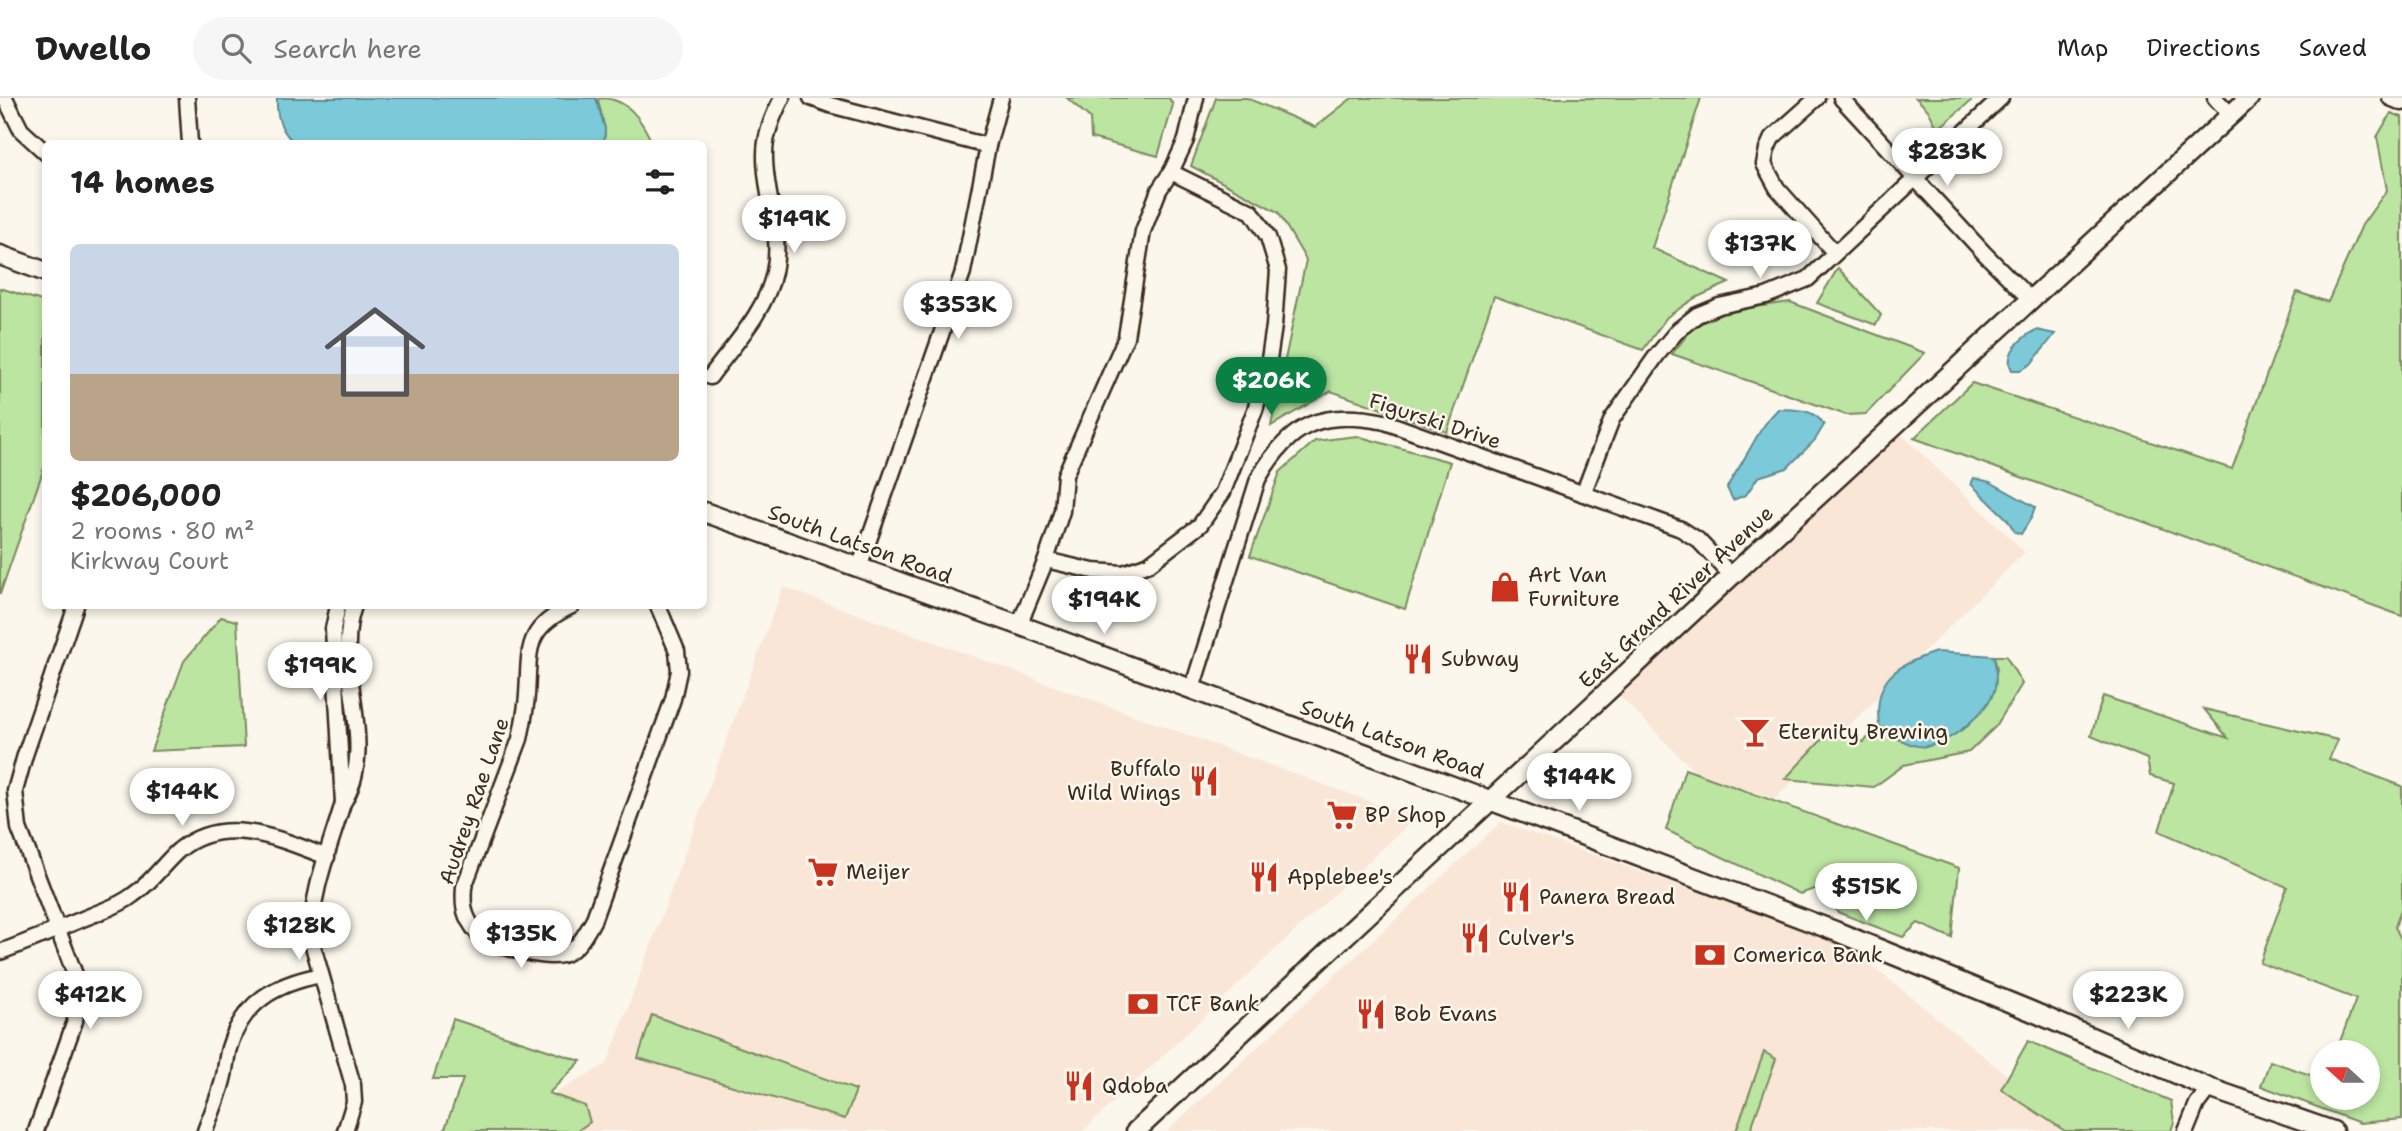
<!DOCTYPE html>
<meta charset="utf-8">
<style>
body{margin:0;font-family:"Shantell Sans",sans-serif;background:#f6f6f6;color:#222;height:100vh;display:flex;flex-direction:column;font-size:26px;white-space:nowrap}
*{box-sizing:border-box;margin:0}
p{font-size:23px;color:#767676}
.icon{flex:none;width:38px;height:38px;fill:none;stroke:currentColor;stroke-width:2;stroke-linecap:round;stroke-linejoin:round}
.map{position:relative;flex:1;overflow:hidden}
.panel{position:absolute;left:42px;top:42px;width:665px;height:469px;display:flex;flex-direction:column;background:#fff;border-radius:10px;box-shadow:0 4px 10px #0003}
.panel>*{flex:none}
.needle{width:46px;rotate:291deg}
.fabs{position:absolute;left:2310px;top:942px;display:grid;gap:14px}
.fabs a{display:grid;place-items:center;width:70px;height:70px;border-radius:50%;background:#fff;box-shadow:0 4px 10px #0003;font-size:35px}
.price{position:absolute;translate:-50% -60px;padding:0 16px;border-radius:24px;background:#fff;color:#222;font-size:23px;line-height:46px;filter:drop-shadow(0 2px 4px #0008)}
.price::after{content:'';position:absolute;left:50%;top:42px;width:21px;height:16px;margin-left:-10px;background:inherit;clip-path:polygon(0 0,100% 0,50% 100%)}
.price.current{background:#0b8043;color:#fff}
ul{padding:0;list-style:none}
li{display:grid;align-content:center;gap:14px;height:371px;padding:0 28px}
li span{display:grid;place-items:center;height:217px;border-radius:10px;color:#555}
li>.icon{margin-inline-start:auto}
span .icon{width:126px;height:126px;fill:#fffc;stroke-width:1}
li b{font-size:30px}
h2{display:flex;justify-content:space-between;align-items:center;height:84px;padding:0 28px;font-size:30px}
header{display:flex;align-items:center;gap:42px;box-sizing:border-box;height:98px;padding:0 35px;background:#fff;border-bottom:2px solid #e0e0e0}
header strong{font-size:33px}
nav{display:flex;gap:38px;margin-inline-start:auto;font-size:24px}
.search{width:490px;height:63px;background:#f6f6f6;display:flex;align-items:center;gap:18px;box-sizing:border-box;padding:0 24px;border-radius:38px;color:#767676;font-size:26px}
.map>svg:first-child{display:block}
</style>
<header>
<strong>Dwello</strong>
<div class="search"><svg class="icon" aria-label="search" viewBox="0 0 24 24"><circle cx="10" cy="10" r="6"/><path d="M15 15l6 6"/></svg>Search here</div>
<nav><a>Map</a><a>Directions</a><a>Saved</a></nav>
</header>
<div class="map">
<svg width="2402" height="1033" viewBox="0 0 2402 1033">
<rect width="100%" height="100%" fill="#fbf7ec"/>
<filter id="ink" filterUnits="userSpaceOnUse"><feTurbulence type="fractalNoise" baseFrequency=".0143" numOctaves="2"/><feDisplacementMap in="SourceGraphic" scale="14" xChannelSelector="R" yChannelSelector="G"/><feConvolveMatrix kernelMatrix="1 2 1 2 8 2 1 2 1" color-interpolation-filters="sRGB"/></filter>
<g filter="url(#ink)">
<g fill="#f9e6d7">
<polygon points="1901,336 2025,454 1773,703 1699,678 1620,598"/>
<polygon points="783,489 1415,720 1083,1033 487,1033 607,966"/>
<polygon points="1501,724 1848,848 2076,1033 1167,1033"/>
</g>
<g fill="#bbe5a1" stroke="#7b8860" stroke-width="2">
<path d="M600,0C628,0 642,22 652,45H604L605,31L598,2Z"/>
<polygon points="1067,0 1169,0 1173,7 1158,58 1091,40 1090,20"/>
<polygon points="1216,0 1247,0 1315,29 1352,0 1701,0 1652,150 1729,185 1695,200 1667,219 1643,252 1494,198 1447,334 1331,293 1271,328 1306,162 1278,114 1191,68"/>
<polygon points="1916,0 1972,0 1973,1 1938,31 1928,12"/>
<polygon points="2391,15 2402,19 2402,518 1914,340 1972,285 2232,371 2297,194 2328,204 2362,127 2387,92 2377,39"/>
<polygon points="1838,170 1881,217 1876,227 1817,205"/>
<polygon points="0,190 45,204 45,367 0,496"/>
<polygon points="1790,204 1925,255 1866,316 1846,317 1672,256 1692,231 1720,214"/>
<polygon points="1357,338 1450,364 1405,511 1250,458 1280,374 1315,343"/>
<polygon points="221,519 237,523 244,649 151,653 184,563"/>
<polygon points="1994,558 2006,558 2022,586 1996,628 1969,654 1904,667 1874,689 1785,681 1830,633 1864,644 1879,627 1900,642 1926,649 1946,641 1968,628 1997,572"/>
<polygon points="2103,598 2228,640 2204,611 2338,642 2329,661 2402,688 2402,808 2395,829 2402,843 2402,1021 2360,1025 2261,988 2270,963 2322,981 2322,999 2368,999 2368,954 2336,954 2356,901 2260,865 2287,789 2159,733 2174,685 2150,678 2147,661 2091,638"/>
<polygon points="1685,671 1959,770 1952,840 1918,825 1903,839 1837,814 1830,795 1814,791 1800,796 1666,732"/>
<polygon points="652,917 856,992 845,1021 638,960"/>
<polygon points="453,921 581,963 549,995 585,1008 590,1024 577,1033 444,1033 463,981 433,981"/>
<polygon points="2028,943 2171,1003 2174,1024 2171,1033 2065,1033 2001,991"/>
<polygon points="1764,954 1776,961 1750,1033 1736,1033"/>
</g>
<g fill="#7bcad9" stroke="#618a8e" stroke-width="2">
<path d="M277,0H596L605,31L604,45H295C281,34 276,18 277,0Z"/>
<path d="M2036,232L2055,236L2031,266L2021,272H2012C2003,255 2022,239 2036,232Z"/>
<path d="M1778,311C1797,312 1813,310 1824,327L1815,342L1787,370L1758,379L1746,397L1733,402L1727,390C1732,379 1739,371 1744,361C1756,341 1761,328 1778,311Z"/>
<polygon points="1974,380 1990,384 2035,409 2031,420 2021,436 2015,434 2007,421 1971,386"/>
<path d="M1936,554L1994,558C1996,569 1997,579 1995,590C1989,613 1951,645 1927,648C1910,651 1892,636 1879,627C1873,581 1896,567 1936,554Z"/>
</g>
<g fill="none" stroke-linecap="round" stroke-linejoin="round">
<g stroke="#3b2a1e" stroke-width="19">
<g id="minor">
<polyline points="5,0 21,32 46,55"/>
<polyline points="187,0 190,46"/>
<polyline points="811,0 830,7 988,48"/>
<polyline points="1817,0 1772,40 1767,51 1764,66 1777,90 1835,155"/>
<polyline points="1841,0 1984,155 2030,201"/>
<polyline points="2215,0 2231,17"/>
<polyline points="2390,0 2402,5"/>
<path d="M710,279C733,247 766,214 774,174C783,134 764,96 765,56C765,36 773,18 782,0"/>
<polyline points="1583,396 1612,321 1657,257 1678,232 1697,217 1719,208 1766,198 1808,181 2001,0"/>
<polyline points="1046,462 1093,473 1123,475 1149,466 1200,427 1223,394 1255,312 1268,268 1274,228 1278,172 1268,139 1252,114 1171,74"/>
<polyline points="859,470 963,174 988,48 1001,0"/>
<polyline points="338,508 333,531 343,705"/>
<path d="M572,508C523,531 530,552 527,597C526,612 523,626 520,641L464,789C463,802 463,815 471,826C473,830 478,836 482,838C497,849 548,863 565,856C579,850 586,835 593,823L673,601L679,573L677,553L658,508"/>
<polyline points="1019,527 1046,462 1062,413 1065,377 1126,239 1143,133 1159,92 1171,74 1186,42 1196,0"/>
<path d="M1192,591L1258,381C1290,325 1322,311 1385,324L1681,431L1698,442L1732,478"/>
<path d="M0,854C30,843 60,830 90,818C104,812 121,807 133,797C151,785 163,766 179,752C224,715 280,741 327,759"/>
<polyline points="36,1033 75,923 79,887 19,730 15,693 25,657 76,508"/>
<path d="M205,1033C211,1016 219,999 223,982C226,971 226,960 229,950C243,903 276,886 321,877"/>
<path d="M345,1033L354,1004L353,987L311,841C311,794 330,749 343,705C380,647 332,568 354,508"/>
<polyline points="2186,1033 2197,1006 2209,990"/>
</g>
</g>
<g stroke="#3b2a1e" stroke-width="23">
<g id="major">
<polyline points="0,157 46,174"/>
<polyline points="704,414 1019,527 1455,689 1835,833 2031,913 2209,990 2333,1033"/>
<polyline points="1136,1033 1714,494 2249,0"/>
</g>
</g>
<use href="#minor" stroke="#fbf7ec" stroke-width="14"/>
<use href="#major" stroke="#fbf7ec" stroke-width="18"/>
</g>
</g>
<defs>
<g id="shop-bare" transform="scale(2.415)"><path d="M-5-2.5h2.3a2.7 3.5 0 0 1 5.4 0H5L5.5 6h-11ZM-1.5-2.5h3a1.5 2.3 0 0 0-3 0Z" fill="#c8321e" stroke="#fbf7ec" stroke-width="2.5" paint-order="stroke"/></g>
<g id="restaurant-bare" transform="scale(2.415)"><path d="M-5-6h1v4h1v-4h1v4h1v-4h1v5L-1.5 .5V6h-2V.5L-5-1ZM5-6V6H3V1.5H1.5Q1.5-4 5-6Z" fill="#c8321e" stroke="#fbf7ec" stroke-width="2.5" paint-order="stroke"/></g>
<g id="bar-bare" transform="scale(2.415)"><path d="M-6-5H6L.8 .8V4.5H3.5V6h-7V4.5H-.8V.8Z" fill="#c8321e" stroke="#fbf7ec" stroke-width="2.5" paint-order="stroke"/></g>
<g id="supermarket-bare" transform="scale(2.415)"><path d="M-6-5.5h2.5l.6 2H6L4.5 2H-2.5L-4.4-4H-6ZM-1.5 3.2a1.3 1.3 0 1 0 .1 0ZM3 3.2a1.3 1.3 0 1 0 .1 0Z" fill="#c8321e" stroke="#fbf7ec" stroke-width="2.5" paint-order="stroke"/></g>
<g id="bank-bare" transform="scale(2.415)"><path d="M-6-4H6V4H-6ZM0-2.3a2.3 2.3 0 1 0 0 4.6a2.3 2.3 0 1 0 0-4.6Z" fill="#c8321e" stroke="#fbf7ec" stroke-width="2.5" paint-order="stroke"/></g>
</defs>
<g fill-rule="evenodd">
<use href="#shop-bare" x="1505" y="489"/>
<use href="#restaurant-bare" x="1418" y="561"/>
<use href="#bar-bare" x="1755" y="634"/>
<use href="#restaurant-bare" x="1204" y="683"/>
<use href="#supermarket-bare" x="1342" y="717"/>
<use href="#supermarket-bare" x="823" y="774"/>
<use href="#restaurant-bare" x="1264" y="779"/>
<use href="#restaurant-bare" x="1516" y="799"/>
<use href="#restaurant-bare" x="1475" y="840"/>
<use href="#bank-bare" x="1710" y="857"/>
<use href="#bank-bare" x="1143" y="906"/>
<use href="#restaurant-bare" x="1371" y="916"/>
<use href="#restaurant-bare" x="1079" y="988"/>
</g>
<g text-anchor="middle" dominant-baseline="central" stroke-width="5" stroke-linejoin="round" paint-order="stroke">
<g font-size="21" fill="#3b2a1e" stroke="#fbf7ec">
<text transform="translate(1435 323) rotate(18)">Figurski Drive</text>
<text transform="translate(860 446) rotate(20)">South Latson Road</text>
<text transform="translate(1676 499) rotate(-43)">East Grand River Avenue</text>
<text transform="translate(1392 641) rotate(20)">South Latson Road</text>
<text transform="translate(474 703) rotate(-71)">Audrey Rae Lane</text>
</g>
<g font-size="21" fill="#3b2a1e" stroke="#fbf7ec" text-anchor="start">
<text x="1528" y="477">Art Van<tspan x="1528" dy="24">Furniture</tspan></text>
<text x="1441" y="561">Subway</text>
<text x="1778" y="634">Eternity Brewing</text>
<text x="1181" y="671" text-anchor="end">Buffalo<tspan x="1181" dy="24">Wild Wings</tspan></text>
<text x="1365" y="717">BP Shop</text>
<text x="846" y="774">Meijer</text>
<text x="1287" y="779">Applebee's</text>
<text x="1539" y="799">Panera Bread</text>
<text x="1498" y="840">Culver's</text>
<text x="1733" y="857">Comerica Bank</text>
<text x="1166" y="906">TCF Bank</text>
<text x="1394" y="916">Bob Evans</text>
<text x="1102" y="988">Qdoba</text>
</g>
</g>
</svg>
<div class="fabs">
<a><svg class="needle" viewBox="-14 -14 28 28"><path d="M0-13l5 13h-10z" fill="#e53935"/><path d="M0 13l5-13h-10z" fill="#767676"/></svg></a>
</div>
<b class="price" style="left:1947px;top:90px">$283K</b>
<b class="price" style="left:794px;top:157px">$149K</b>
<b class="price" style="left:1760px;top:182px">$137K</b>
<b class="price" style="left:958px;top:243px">$353K</b>
<b class="price current" style="left:1271px;top:319px">$206K</b>
<b class="price" style="left:1104px;top:538px">$194K</b>
<b class="price" style="left:320px;top:604px">$199K</b>
<b class="price" style="left:1579px;top:715px">$144K</b>
<b class="price" style="left:182px;top:730px">$144K</b>
<b class="price" style="left:1866px;top:825px">$515K</b>
<b class="price" style="left:299px;top:864px">$128K</b>
<b class="price" style="left:521px;top:872px">$135K</b>
<b class="price" style="left:90px;top:933px">$412K</b>
<b class="price" style="left:2128px;top:933px">$223K</b>
<section class="panel">
<h2>14 homes<svg class="icon" aria-label="filters" viewBox="0 0 24 24"><path d="M4 7h16M4 17h16"/><circle cx="9" cy="7" r="2"/><circle cx="15" cy="17" r="2"/></svg></h2>
<ul>
<li><span style="background:linear-gradient(#c9d6e8 60%,#b9a48a 0)"><svg class="icon" aria-label="home" viewBox="0 0 24 24"><path d="M3 11l9-7 9 7M6 9v11h12V9"/></svg></span><div><b>$206,000</b><p>2 rooms · 80 m²</p><p>Kirkway Court</p></div></li>
</ul>
</section>
</div>
